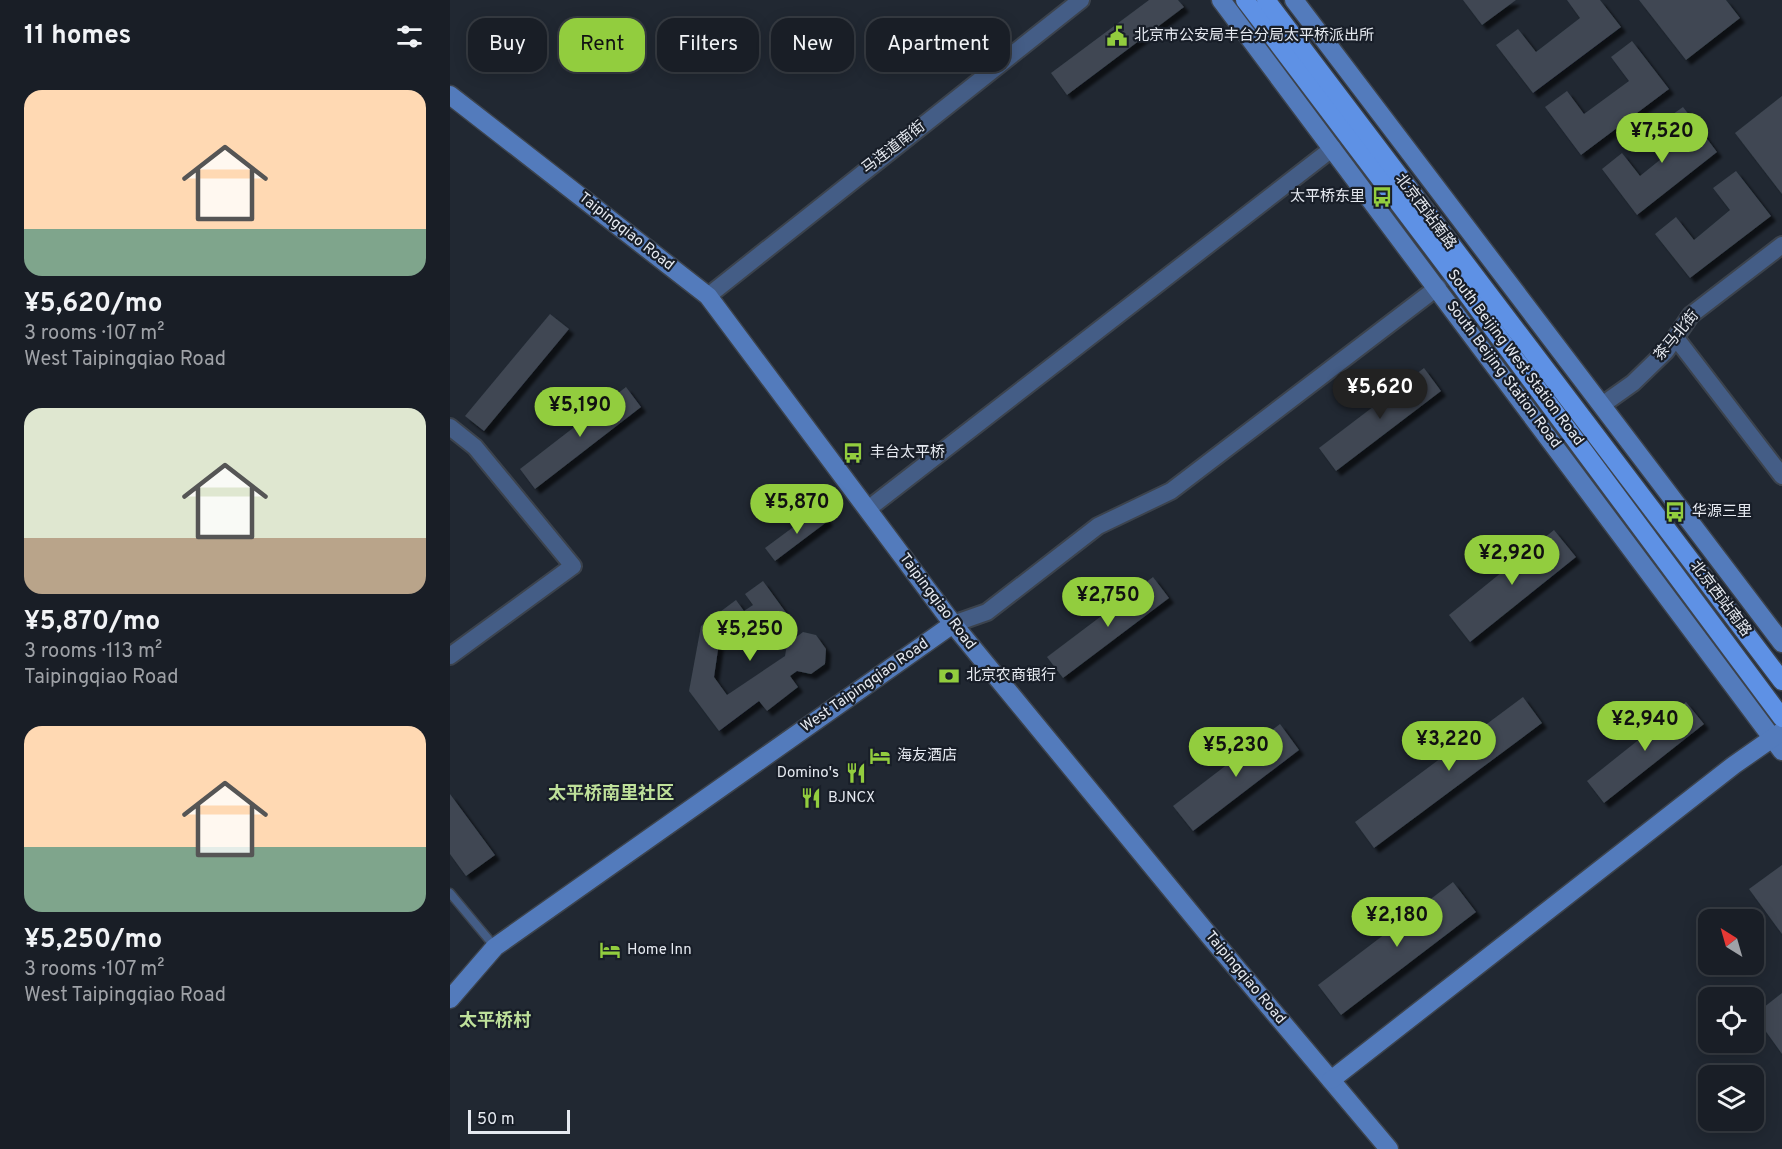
<!DOCTYPE html>
<meta charset="utf-8">
<style>
body{margin:0;font-family:Overpass,"Noto Sans SC",sans-serif;background:#262b32;color:#f1f3f6;height:100vh;display:flex;flex-direction:column;font-size:22px;white-space:nowrap}
*{box-sizing:border-box;margin:0}
p{font-size:20px;color:#9fa2a7}
.icon{flex:none;width:33px;height:33px;fill:none;stroke:currentColor;stroke-width:2;stroke-linecap:round;stroke-linejoin:round}
.map{position:relative;flex:1;overflow:hidden}
.panel{display:flex;flex-direction:column;background:#191e26;width:450px}
.panel>*{flex:none}
.top-card{position:absolute;left:18px;top:18px;width:570px;height:54px;display:flex;gap:12px}
.needle{width:39px;rotate:323deg}
.controls{position:absolute;left:1248px;top:909px;display:grid;gap:12px}
.controls a{display:grid;place-items:center;width:66px;height:66px;border-radius:12px;background:#191e26;box-shadow:0 3px 15px #0003,0 0 0 2px #373c43;font-size:30px}
.scale{position:absolute;left:18px;bottom:15px;width:102px;box-sizing:border-box;padding-left:6px;border:3px solid #e5e9f0;border-top:0;font-size:16px;line-height:21px;white-space:nowrap;color:#e5e9f0;-webkit-text-stroke:4px #181e28;paint-order:stroke}
.price{position:absolute;translate:-50% -51px;padding:0 14px;border-radius:21px;background:#92cd3e;color:#111;font-size:20px;line-height:39px;filter:drop-shadow(0 2px 3px #0008)}
.price::after{content:'';position:absolute;left:50%;top:36px;width:18px;height:14px;margin-left:-9px;background:inherit;clip-path:polygon(0 0,100% 0,50% 100%)}
.price.selected{background:#222;color:#fff}
ul{padding:0;list-style:none}
li{display:grid;align-content:center;gap:12px;height:318px;padding:0 24px}
li span{display:grid;place-items:center;height:186px;border-radius:18px;color:#555}
li>.icon{margin-inline-start:auto}
span .icon{width:108px;height:108px;fill:#fffc;stroke-width:1}
li b{font-size:26px}
h2{display:flex;justify-content:space-between;align-items:center;height:72px;padding:0 24px;font-size:26px}
.tag{padding:0 21px;border-radius:18px;background:#191e26;box-shadow:0 3px 15px #0003,0 0 0 2px #373c43;font-size:21px;line-height:54px}
.tag.selected{background:#92cd3e;color:#111}
main{display:flex;flex:1;min-height:0}
.map>svg:first-child{display:block}
</style>
<main>
<section class="panel">
<h2>11 homes<svg class="icon" aria-label="filters" viewBox="0 0 24 24"><path d="M4 7h16M4 17h16"/><circle cx="9" cy="7" r="2"/><circle cx="15" cy="17" r="2"/></svg></h2>
<ul>
<li><span style="background:linear-gradient(#ffd9b3 75%,#7fa58c 0)"><svg class="icon" aria-label="home" viewBox="0 0 24 24"><path d="M3 11l9-7 9 7M6 9v11h12V9"/></svg></span><div><b>¥5,620/mo</b><p>3 rooms · 107 m²</p><p>West Taipingqiao Road</p></div></li>
<li><span style="background:linear-gradient(#dfe7d0 70%,#b9a48a 0)"><svg class="icon" aria-label="home" viewBox="0 0 24 24"><path d="M3 11l9-7 9 7M6 9v11h12V9"/></svg></span><div><b>¥5,870/mo</b><p>3 rooms · 113 m²</p><p>Taipingqiao Road</p></div></li>
<li><span style="background:linear-gradient(#ffd9b3 65%,#7fa58c 0)"><svg class="icon" aria-label="home" viewBox="0 0 24 24"><path d="M3 11l9-7 9 7M6 9v11h12V9"/></svg></span><div><b>¥5,250/mo</b><p>3 rooms · 107 m²</p><p>West Taipingqiao Road</p></div></li>
</ul>
</section>
<div class="map">
<svg width="1332" height="1149" viewBox="0 0 1332 1149">
<defs>
<filter id="shadow"><feDropShadow dx="5" dy="5" stdDeviation="1.5" flood-color="#0009"/></filter>
</defs>
<rect width="100%" height="100%" fill="#212832"/>
<g fill="#3f4752" filter="url(#shadow)">
<polygon points="699,0 728,0 734,7 617,95 601,73"/>
<polygon points="1013,0 1066,0 1032,25"/>
<polygon points="1117,0 1150,0 1171,27 1083,93 1046,45 1068,29 1086,52 1130,18"/>
<polygon points="1189,0 1276,0 1290,18 1236,60"/>
<polygon points="1182,41 1219,89 1131,155 1095,107 1117,91 1134,114 1179,81 1161,57"/>
<polygon points="1332,96 1332,194 1285,133"/>
<polygon points="1233,107 1267,152 1187,215 1152,169 1172,153 1190,176 1227,146 1209,124"/>
<polygon points="1286,171 1321,216 1240,278 1205,234 1226,217 1244,240 1280,210 1263,188"/>
<polygon points="100,314 119,329 34,431 15,416"/>
<polygon points="974,368 991,391 886,471 869,448"/>
<polygon points="176,387 191,407 85,489 70,469"/>
<polygon points="369,508 378,521 325,561 315,548"/>
<polygon points="1104,530 1126,557 1020,642 999,615"/>
<polygon points="703,577 719,598 613,678 597,657"/>
<polygon points="313,581 337,614 316,629 304,612 270,636 264,677 277,695 335,656 337,644 353,632 366,635 376,649 375,664 361,674 347,671 340,676 348,687 317,711 309,701 269,731 239,691 251,626 286,600 294,611 303,605 295,594"/>
<polygon points="1073,697 1092,723 924,848 905,822"/>
<polygon points="1236,702 1254,724 1154,803 1137,781"/>
<polygon points="830,724 849,750 743,831 723,806"/>
<polygon points="0,794 45,855 16,876 0,854"/>
<polygon points="1332,865 1332,934 1299,889"/>
<polygon points="1003,882 1026,912 891,1015 868,985"/>
<polygon points="1332,993 1332,1054 1304,1015"/>
</g>
<g fill="none" stroke-linecap="round" stroke-linejoin="round">
<g stroke="#3c434d" stroke-width="11">
<polyline id="lane" points="0,893 45,947"/>
</g>
<g stroke="#3c434d" stroke-width="20">
<g id="street">
<polyline points="258,296 631,0"/>
<polyline points="1226,338 1332,476"/>
<polyline points="1152,405 1183,383 1216,351 1241,315 1332,245"/>
<polyline points="0,427 25,447 123,566 0,656"/>
<polyline points="418,509 883,148"/>
<polyline points="503,624 537,612 648,526 721,491 988,287"/>
</g>
</g>
<g stroke="#3c434d" stroke-width="21">
<g id="secondary">
<polyline points="771,0 1332,751"/>
<polyline points="844,0 1332,643"/>
<polyline points="0,95 258,296 503,624 762,939 939,1149"/>
<polyline points="0,999 45,947 503,624"/>
<polyline points="881,1080 1284,765 1331,732"/>
</g>
</g>
<g stroke="#3c434d" stroke-width="21">
<g id="primary">
<polyline points="795,0 1003,275 1332,718"/>
<polyline points="816,0 1332,681"/>
</g>
</g>
<use href="#lane" stroke="#445d86" stroke-width="8"/>
<use href="#street" stroke="#445d86" stroke-width="16"/>
<use href="#secondary" stroke="#537bbc" stroke-width="18"/>
<use href="#primary" stroke="#5e91e5" stroke-width="18"/>
</g>
<defs>
<g id="civic-bare" transform="scale(1.62)"><path d="M-.6-6.5H3V-4.5H.6V-3L4-1V1h2V6H-6V1h2V-1L-.6-3ZM-1.2 2.5V6h2.4V2.5Z" fill="#92cd3e" stroke="#181e28" stroke-width="2.5" paint-order="stroke"/></g>
<g id="bus-bare" transform="scale(1.62)"><path d="M-5-6H5V4H4V6H2V4H-2V6H-4V4H-5ZM-3.5-4V0h7V-4ZM-3.5 1.2v1.5H-2V1.2ZM2 1.2v1.5H3.5V1.2Z" fill="#92cd3e" stroke="#181e28" stroke-width="2.5" paint-order="stroke"/></g>
<g id="bank-bare" transform="scale(1.62)"><path d="M-6-4H6V4H-6ZM0-2.3a2.3 2.3 0 1 0 0 4.6a2.3 2.3 0 1 0 0-4.6Z" fill="#92cd3e" stroke="#181e28" stroke-width="2.5" paint-order="stroke"/></g>
<g id="hotel-bare" transform="scale(1.62)"><path d="M-6-4.5h1.5V1H6V5H4.5V3h-9V5H-6ZM-4 0a1.8 1.8 0 1 1 3.6 0ZM.5 0V-2.5h3Q6-2.5 6 0Z" fill="#92cd3e" stroke="#181e28" stroke-width="2.5" paint-order="stroke"/></g>
<g id="restaurant-bare" transform="scale(1.62)"><path d="M-5-6h1v4h1v-4h1v4h1v-4h1v5L-1.5 .5V6h-2V.5L-5-1ZM5-6V6H3V1.5H1.5Q1.5-4 5-6Z" fill="#92cd3e" stroke="#181e28" stroke-width="2.5" paint-order="stroke"/></g>
</defs>
<g fill-rule="evenodd">
<use href="#civic-bare" x="667" y="36"/>
<use href="#bus-bare" x="932" y="197"/>
<use href="#bus-bare" x="403" y="453"/>
<use href="#bus-bare" x="1225" y="512"/>
<use href="#bank-bare" x="499" y="676"/>
<use href="#hotel-bare" x="430" y="756"/>
<use href="#restaurant-bare" x="406" y="773"/>
<use href="#restaurant-bare" x="361" y="798"/>
<use href="#hotel-bare" x="160" y="950"/>
</g>
<g text-anchor="middle" dominant-baseline="central" stroke-width="4.5" stroke-linejoin="round" paint-order="stroke">
<g font-size="15" fill="#e5e9f0" stroke="#181e28" text-anchor="start">
<text x="684" y="36">北京市公安局丰台分局太平桥派出所</text>
<text x="915" y="197" text-anchor="end">太平桥东里</text>
<text x="420" y="453">丰台太平桥</text>
<text x="1242" y="512">华源三里</text>
<text x="516" y="676">北京农商银行</text>
<text x="447" y="756">海友酒店</text>
<text x="389" y="773" text-anchor="end">Domino's</text>
<text x="378" y="798">BJNCX</text>
<text x="177" y="950">Home Inn</text>
</g>
<g font-size="15" fill="#e5e9f0" stroke="#181e28">
<text transform="translate(444 148) rotate(-38)">马连道南街</text>
<text transform="translate(975 212) rotate(53)">北京西站南路</text>
<text transform="translate(176 232) rotate(38)">Taipingqiao Road</text>
<text transform="translate(1227 336) rotate(-50)">茶马北街</text>
<text transform="translate(1065 358) rotate(53)">South Beijing West Station Road</text>
<text transform="translate(1053 375) rotate(53)">South Beijing Station Road</text>
<text transform="translate(1270 599) rotate(53)">北京西站南路</text>
<text transform="translate(487 602) rotate(53)">Taipingqiao Road</text>
<text transform="translate(415 686) rotate(-35)">West Taipingqiao Road</text>
<text transform="translate(795 978) rotate(50)">Taipingqiao Road</text>
</g>
<g font-size="18" font-weight="bold" fill="#bee09a" stroke="#181e28">
<text x="161" y="794">太平桥南里社区</text>
<text x="45" y="1021">太平桥村</text>
</g>
</g>
</svg>
<div class="controls">
<a><svg class="needle" viewBox="-14 -14 28 28"><path d="M0-13l5 13h-10z" fill="#e53935"/><path d="M0 13l5-13h-10z" fill="#9fa2a7"/></svg></a>
<a><svg class="icon" aria-label="locate" viewBox="0 0 24 24"><circle cx="12" cy="12" r="6"/><path d="M12 2v4M12 18v4M2 12h4M18 12h4"/></svg></a>
<a><svg class="icon" aria-label="layers" viewBox="0 0 24 24"><path d="M12 4l9 5-9 5-9-5zM3 14l9 5 9-5"/></svg></a>
</div>
<div class="scale">50 m</div>
<b class="price" style="left:1212px;top:164px">¥7,520</b>
<b class="price selected" style="left:930px;top:420px">¥5,620</b>
<b class="price" style="left:130px;top:438px">¥5,190</b>
<b class="price" style="left:347px;top:535px">¥5,870</b>
<b class="price" style="left:1062px;top:586px">¥2,920</b>
<b class="price" style="left:658px;top:628px">¥2,750</b>
<b class="price" style="left:300px;top:662px">¥5,250</b>
<b class="price" style="left:1195px;top:752px">¥2,940</b>
<b class="price" style="left:999px;top:772px">¥3,220</b>
<b class="price" style="left:786px;top:778px">¥5,230</b>
<b class="price" style="left:947px;top:948px">¥2,180</b>
<div class="top-card">
<a class="tag">Buy</a>
<a class="tag selected">Rent</a>
<a class="tag">Filters</a>
<a class="tag">New</a>
<a class="tag">Apartment</a>
</div>
</div>
</main>
